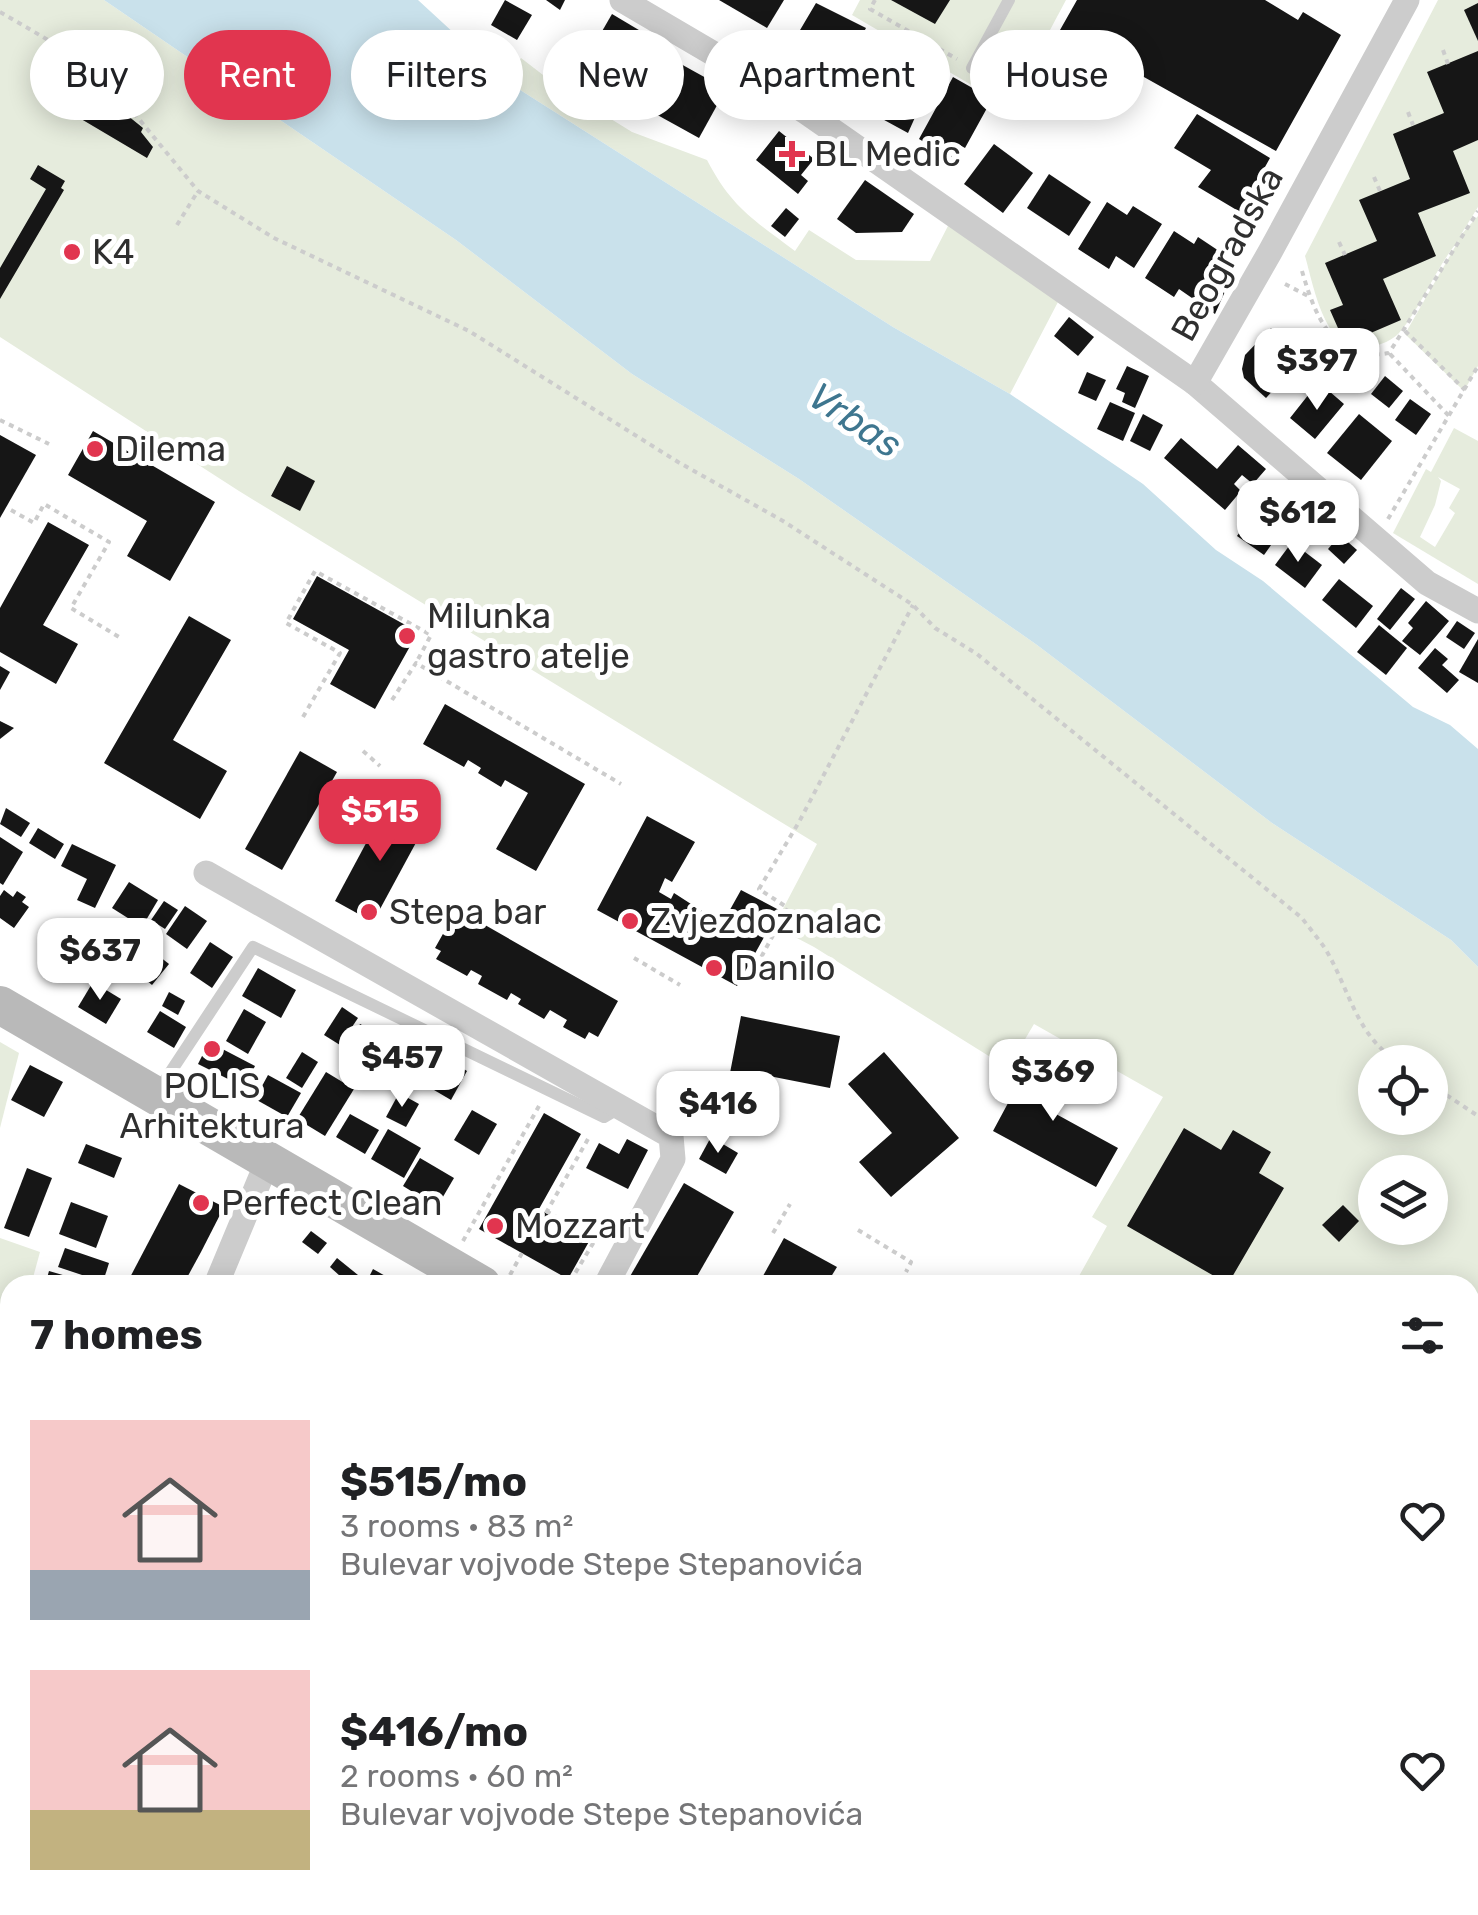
<!DOCTYPE html>
<meta charset="utf-8">
<style>
body{margin:0;font-family:Rubik,sans-serif;background:#f2f2f2;color:#202124;height:100vh;display:flex;flex-direction:column;font-size:38px;white-space:nowrap}
*{box-sizing:border-box;margin:0}
p{font-size:32px;color:#757577}
.icon{flex:none;width:55px;height:55px;fill:none;stroke:currentColor;stroke-width:2;stroke-linecap:round;stroke-linejoin:round}
.map{position:relative;flex:1;overflow:hidden}
.side{position:absolute;left:0px;top:1275px;width:1480px;height:640px;display:flex;flex-direction:column;background:#fff;border-radius:30px 30px 0 0;box-shadow:0 5px 25px #0003}
.side>*{flex:none}
.hud{position:absolute;left:30px;top:30px;width:1420px;height:90px;display:flex;gap:20px}
.buttons{position:absolute;left:1358px;top:1045px;display:grid;gap:20px}
.buttons a{display:grid;place-items:center;width:90px;height:90px;border-radius:50%;background:#fff;box-shadow:0 5px 25px #0003;font-size:50px}
.price{position:absolute;translate:-50% -85px;padding:0 22px;border-radius:20px;background:#fff;color:#222;font-size:32px;line-height:65px;filter:drop-shadow(0 2px 5px #0008)}
.price::after{content:'';position:absolute;left:50%;top:60px;width:30px;height:22px;margin-left:-15px;background:inherit;clip-path:polygon(0 0,100% 0,50% 100%)}
.price.on{background:#e1354f;color:#fff}
ul{padding:0;list-style:none}
li{display:flex;align-items:center;gap:30px;height:250px;padding:0 30px}
li span{display:grid;place-items:center;flex:none;width:280px;height:200px;border-radius:0px;color:#555}
li>.icon{margin-inline-start:auto}
span .icon{width:120px;height:120px;fill:#fffc;stroke-width:1}
li b{font-size:42px}
h2{display:flex;justify-content:space-between;align-items:center;height:120px;padding:0 30px;font-size:42px}
.pill{padding:0 35px;border-radius:45px;background:#fff;box-shadow:0 5px 25px #0003;font-size:35px;line-height:90px}
.pill.on{background:#e1354f;color:#fff}
.map>svg:first-child{display:block}
</style>
<div class="map">
<svg width="1478" height="1915" viewBox="0 0 1478 1915">
<rect width="100%" height="100%" fill="#fff"/>
<g fill="#e6ecdd" fill-rule="evenodd">
<path d="M0,0H104L456,240L632,374L799,479L1037,645L1272,823L1451,940L1478,967V1633L1470,1625V1285H1074L1107,1226L1092,1217L1163,1097L1034,1024L1008,1068L814,947L774,926L817,844L239,491L0,337ZM1375,1062H1430V1118H1375ZM1375,1172H1430V1228H1375Z"/>
<polygon points="860,0 1066,0 1009,107 852,15"/>
<path d="M1438,0H1478V207L1460,236L1478,216V366L1464,391L1405,334L1459,240C1435,268 1423,305 1399,333C1393,340 1380,345 1371,347C1326,360 1314,287 1305,256Z"/>
<path d="M521,58L556,85L632,132L707,160C732,208 753,219 795,251L809,230L856,260L930,261L949,224L1058,302L1010,394L893,327L506,81Z"/>
<path d="M1454,428L1478,441V584L1393,533L1426,469L1431,472ZM1438,477L1460,489L1449,508L1455,513L1435,547L1420,537L1435,505L1441,481Z"/>
<polygon points="0,1042 19,1053 0,1128"/>
<polygon points="0,1238 40,1252 31,1285 10,1285 10,1364 0,1401"/>
<polygon points="907,1905 1018,1905 1029,1909 1026,1915 903,1915"/>
</g>
<polygon fill="#c9e1eb" points="104,0 418,0 506,81 893,327 1010,394 1143,484 1216,550 1263,581 1413,707 1450,725 1478,749 1478,967 1451,940 1272,823 1037,645 799,479 632,374 456,240"/>
<g fill="#161616">
<polygon points="505,0 532,15 517,40 491,25"/>
<polygon points="546,0 565,0 560,10"/>
<polygon points="719,0 784,0 767,28"/>
<polygon points="891,0 950,0 935,24"/>
<polygon points="1077,0 1265,0 1298,20 1303,12 1341,35 1276,151 1060,30"/>
<polygon points="816,3 866,28 846,66 827,54 820,66 790,47"/>
<polygon points="1478,3 1478,41 1464,10"/>
<polygon points="612,14 659,42 637,80 590,52"/>
<polygon points="876,48 903,63 892,86 907,61 934,75 908,133 875,115 881,105 854,90"/>
<polygon points="1478,51 1478,140 1453,151 1470,193 1418,213 1436,256 1383,279 1401,320 1345,344 1330,310 1343,305 1325,263 1377,241 1359,200 1410,179 1393,134 1444,113 1427,72"/>
<polygon points="679,63 726,89 699,138 652,112"/>
<polygon points="953,77 992,99 965,148 958,144 951,158 919,139"/>
<polygon points="92,78 114,98 117,107 143,128 141,132 153,147 147,158 71,113"/>
<polygon points="1197,114 1270,158 1240,212 1198,187 1211,170 1174,148"/>
<polygon points="779,131 814,159 801,175 808,181 798,194 756,160"/>
<polygon points="994,144 1033,173 1003,213 964,184"/>
<polygon points="38,165 65,181 61,188 64,190 0,299 0,268 46,189 30,179"/>
<polygon points="1049,174 1091,202 1069,236 1027,208"/>
<polygon points="865,180 914,214 902,232 856,233 837,219"/>
<polygon points="1107,202 1127,215 1133,206 1162,224 1134,268 1116,256 1109,269 1078,249"/>
<polygon points="786,208 799,219 785,237 771,226"/>
<polygon points="1174,231 1194,244 1198,237 1225,255 1216,269 1231,278 1215,314 1179,289 1174,297 1145,278"/>
<polygon points="1069,317 1094,337 1078,356 1054,336"/>
<polygon points="1271,328 1303,358 1266,398 1244,378 1242,369 1245,355"/>
<polygon points="1127,366 1149,376 1135,408 1122,402 1125,393 1116,389"/>
<polygon points="1087,372 1106,380 1096,401 1078,393"/>
<polygon points="1385,376 1403,391 1389,408 1371,394"/>
<polygon points="1329,391 1344,404 1315,439 1290,418 1309,394 1320,402"/>
<polygon points="1410,399 1431,414 1416,435 1395,420"/>
<polygon points="1110,402 1135,413 1123,441 1097,429"/>
<polygon points="1143,414 1163,425 1150,451 1130,441"/>
<polygon points="1359,414 1392,441 1361,480 1327,453"/>
<polygon points="93,431 215,502 170,581 127,556 147,521 68,475"/>
<polygon points="0,435 36,455 0,518"/>
<polygon points="1181,438 1217,469 1238,445 1266,469 1253,484 1242,475 1234,484 1241,491 1225,510 1164,458"/>
<polygon points="287,466 315,481 300,511 271,496"/>
<polygon points="1252,515 1279,534 1264,555 1237,536"/>
<polygon points="48,522 89,545 43,625 78,644 56,684 0,652 0,608"/>
<polygon points="1340,535 1357,550 1344,564 1328,549"/>
<polygon points="1292,542 1322,565 1305,588 1275,565"/>
<polygon points="317,576 418,632 375,709 330,684 349,650 293,619"/>
<polygon points="1339,579 1373,606 1356,628 1322,600"/>
<polygon points="1401,588 1415,599 1390,630 1377,619"/>
<polygon points="1426,601 1449,621 1420,655 1402,641 1413,628 1408,623"/>
<polygon points="189,616 231,640 173,740 227,771 200,819 104,763"/>
<polygon points="1457,621 1475,633 1464,649 1446,637"/>
<polygon points="1379,625 1407,648 1386,675 1357,652"/>
<polygon points="1478,639 1478,683 1459,672"/>
<polygon points="1435,648 1448,659 1442,665 1459,680 1447,693 1418,668"/>
<polygon points="0,666 10,672 0,690"/>
<polygon points="445,704 585,784 536,871 496,849 528,793 505,780 501,787 478,773 481,768 468,760 464,767 423,744"/>
<polygon points="0,721 14,728 0,739"/>
<polygon points="300,751 337,772 282,870 245,849"/>
<polygon points="386,806 425,826 373,922 335,901"/>
<polygon points="6,808 30,823 21,837 0,824"/>
<polygon points="647,816 695,842 672,882 665,878 659,892 671,899 674,893 722,924 741,890 779,910 737,986 597,910"/>
<polygon points="38,828 64,844 55,859 29,843"/>
<polygon points="0,837 23,852 3,885 0,883"/>
<polygon points="72,844 116,865 95,908 77,900 87,879 61,866"/>
<polygon points="129,882 158,900 142,927 112,908"/>
<polygon points="4,890 13,897 17,891 26,897 22,902 29,907 14,928 0,918 0,896"/>
<polygon points="164,901 178,910 165,929 151,920"/>
<polygon points="185,906 207,921 187,949 166,934"/>
<polygon points="457,909 618,1001 598,1037 589,1032 585,1039 563,1027 567,1020 550,1010 544,1019 518,1004 521,999 511,993 507,1000 478,984 482,976 471,970 467,976 436,959 441,951 435,948"/>
<polygon points="57,921 79,935 66,955 44,942"/>
<polygon points="145,928 160,938 154,948 138,937"/>
<polygon points="210,942 233,957 212,988 190,973"/>
<polygon points="155,953 169,964 152,985 138,973"/>
<polygon points="258,968 296,990 281,1018 242,996"/>
<polygon points="93,982 121,999 106,1024 78,1007"/>
<polygon points="169,992 185,1001 178,1015 162,1006"/>
<polygon points="342,1007 358,1018 340,1045 324,1035"/>
<polygon points="244,1009 266,1022 248,1054 226,1041"/>
<polygon points="160,1011 186,1027 174,1048 147,1032"/>
<polygon points="741,1016 840,1036 830,1088 769,1076 762,1111 724,1104"/>
<polygon points="360,1024 385,1037 374,1059 349,1045"/>
<polygon points="209,1042 255,1066 244,1087 198,1064"/>
<polygon points="434,1051 467,1071 451,1100 417,1080"/>
<polygon points="302,1052 318,1062 302,1088 286,1078"/>
<polygon points="884,1052 959,1138 891,1197 859,1162 892,1133 848,1084"/>
<polygon points="1035,1053 1077,1076 1056,1114 1118,1148 1096,1187 993,1131"/>
<polygon points="30,1065 63,1082 44,1117 11,1100"/>
<polygon points="326,1072 354,1089 325,1136 297,1119"/>
<polygon points="268,1075 301,1093 287,1117 255,1099"/>
<polygon points="399,1093 419,1104 406,1127 386,1117"/>
<polygon points="472,1110 497,1124 479,1155 454,1140"/>
<polygon points="544,1113 581,1134 539,1209 591,1238 568,1279 479,1229"/>
<polygon points="350,1114 379,1130 365,1154 336,1137"/>
<polygon points="1184,1128 1221,1150 1233,1130 1271,1152 1259,1173 1284,1188 1228,1284 1127,1226"/>
<polygon points="388,1129 421,1148 404,1178 371,1159"/>
<polygon points="711,1137 738,1153 726,1174 699,1159"/>
<polygon points="627,1139 648,1150 628,1189 586,1168 599,1143 619,1154"/>
<polygon points="86,1144 122,1158 114,1178 78,1163"/>
<polygon points="420,1158 454,1178 437,1207 403,1186"/>
<polygon points="27,1168 52,1178 29,1237 4,1228"/>
<polygon points="684,1183 734,1212 692,1285 625,1285"/>
<polygon points="179,1184 224,1207 201,1252 183,1285 126,1285"/>
<polygon points="71,1202 108,1216 96,1248 59,1234"/>
<polygon points="1343,1205 1359,1221 1339,1242 1322,1225"/>
<polygon points="311,1231 327,1243 318,1254 302,1242"/>
<polygon points="784,1238 837,1267 826,1285 758,1285"/>
<polygon points="65,1248 109,1263 103,1282 58,1267"/>
<polygon points="337,1258 358,1275 350,1285 330,1267"/>
<polygon points="373,1269 396,1282 395,1285 365,1285"/>
<polygon points="49,1271 80,1280 79,1285 45,1285"/>
<polygon points="1478,1347 1478,1386 1470,1379 1470,1355"/>
<polygon points="1470,1386 1478,1394 1478,1458 1470,1467"/>
<polygon points="0,1634 10,1638 10,1672 0,1692"/>
<polygon points="1470,1794 1478,1800 1478,1838 1470,1846"/>
<polygon points="118,1905 268,1905 264,1915 130,1915 116,1909"/>
<polygon points="543,1905 639,1905 634,1915 539,1915"/>
<polygon points="738,1905 867,1905 876,1911 874,1915 732,1915"/>
<polygon points="1267,1905 1347,1905 1357,1912 1355,1915 1281,1915"/>
</g>
<g fill="none" stroke-linecap="round" stroke-linejoin="round">
<g stroke="#ccc" stroke-width="4" stroke-dasharray="5 5" stroke-linecap="butt">
<polyline points="875,0 870,9 957,59"/>
<path d="M0,12L98,69L198,191L274,238L469,331L678,462L783,521L913,605L935,628L977,654L1302,918C1310,929 1319,939 1326,950C1350,991 1356,1035 1398,1062"/>
<polyline points="1443,50 1448,64"/>
<polyline points="1408,112 1413,125"/>
<polyline points="1374,177 1380,191"/>
<polyline points="177,225 198,191"/>
<polyline points="1339,242 1345,255"/>
<path d="M1302,271C1315,316 1333,363 1389,353L1478,211"/>
<polyline points="1285,284 1308,296"/>
<polyline points="1405,331 1465,390"/>
<polyline points="1390,354 1449,416"/>
<polyline points="0,420 49,444"/>
<polyline points="11,510 34,523 44,504 109,542 71,608 119,637"/>
<polyline points="1388,519 1478,366"/>
<polyline points="392,700 416,663 621,784"/>
<polyline points="303,717 340,653 286,623 315,571 431,635 416,663"/>
<polyline points="363,751 380,766"/>
<polyline points="634,958 680,985"/>
<polyline points="747,983 788,908 759,889 799,822 913,605"/>
<polyline points="1430,1084 1478,1116"/>
<polyline points="546,1211 595,1240 568,1285"/>
<polyline points="546,1213 588,1139"/>
<polyline points="858,1230 911,1262 906,1272"/>
<polyline points="773,1233 790,1204"/>
<polyline points="463,1241 539,1106"/>
<polyline points="510,1275 522,1253"/>
<polyline points="1470,1339 1478,1337"/>
<polyline points="524,1905 529,1905"/>
<polyline points="109,1915 113,1905"/>
<polyline points="276,1915 281,1905"/>
<polyline points="1363,1915 1371,1905"/>
</g>
<g stroke="#ccc" stroke-width="12">
<polyline points="972,68 1009,0"/>
<polyline points="158,1091 253,947 604,1117 619,1108"/>
</g>
<g stroke="#ccc" stroke-width="25">
<polyline points="622,0 743,71 806,112 1195,383 1427,583 1478,611"/>
<polyline points="1195,383 1270,252 1407,0"/>
<polyline points="206,873 671,1136 673,1159 606,1285"/>
<polyline points="216,1285 268,1160"/>
<polyline points="0,1797 10,1775"/>
<polyline points="0,1884 10,1889"/>
<polyline points="43,1905 66,1915"/>
<polyline points="672,1915 677,1905"/>
<polyline points="1033,1915 1039,1905"/>
</g>
<g stroke="#b9b9b9" stroke-width="38">
<polyline points="0,1005 482,1285"/>
<polyline points="1444,1905 1457,1915"/>
</g>
</g>
<g fill="#e1354f" stroke="#fff" stroke-width="4">
<path d="M787 139h10v10h10v10h-10v10h-10v-10h-10v-10h10z"/>
<circle cx="72" cy="252" r="10"/>
<circle cx="95" cy="449" r="10"/>
<circle cx="407" cy="636" r="10"/>
<circle cx="369" cy="912" r="10"/>
<circle cx="630" cy="921" r="10"/>
<circle cx="714" cy="968" r="10"/>
<circle cx="212" cy="1049" r="10"/>
<circle cx="201" cy="1203" r="10"/>
<circle cx="495" cy="1226" r="10"/>
</g>
<g text-anchor="middle" dominant-baseline="central" stroke-width="10" stroke-linejoin="round" paint-order="stroke">
<g font-size="35" fill="#2f2f2f" stroke="#fff" text-anchor="start">
<text x="814" y="154">BL Medic</text>
<text x="92" y="252">K4</text>
<text x="115" y="449">Dilema</text>
<text x="427" y="616">Milunka<tspan x="427" dy="40">gastro atelje</tspan></text>
<text x="389" y="912">Stepa bar</text>
<text x="650" y="921">Zvjezdoznalac</text>
<text x="734" y="968">Danilo</text>
<text x="212" y="1086" text-anchor="middle">POLIS<tspan x="212" dy="40">Arhitektura</tspan></text>
<text x="221" y="1203">Perfect Clean</text>
<text x="515" y="1226">Mozzart</text>
</g>
<g font-size="35" fill="#2f2f2f" stroke="#fff">
<text transform="translate(1227 254) rotate(-61)">Beogradska</text>
</g>
<g font-size="38" font-style="italic" fill="#3e768f" stroke="#fff">
<text transform="translate(855 420) rotate(34)">Vrbas</text>
</g>
</g>
</svg>
<div class="buttons">
<a><svg class="icon" aria-label="locate" viewBox="0 0 24 24"><circle cx="12" cy="12" r="6"/><path d="M12 2v4M12 18v4M2 12h4M18 12h4"/></svg></a>
<a><svg class="icon" aria-label="layers" viewBox="0 0 24 24"><path d="M12 4l9 5-9 5-9-5zM3 14l9 5 9-5"/></svg></a>
</div>
<b class="price" style="left:1317px;top:413px">$397</b>
<b class="price" style="left:1298px;top:565px">$612</b>
<b class="price on" style="left:380px;top:864px">$515</b>
<b class="price" style="left:100px;top:1003px">$637</b>
<b class="price" style="left:402px;top:1110px">$457</b>
<b class="price" style="left:1053px;top:1124px">$369</b>
<b class="price" style="left:718px;top:1156px">$416</b>
<div class="hud">
<a class="pill">Buy</a>
<a class="pill on">Rent</a>
<a class="pill">Filters</a>
<a class="pill">New</a>
<a class="pill">Apartment</a>
<a class="pill">House</a>
</div>
<section class="side">
<h2>7 homes<svg class="icon" aria-label="filters" viewBox="0 0 24 24"><path d="M4 7h16M4 17h16"/><circle cx="9" cy="7" r="2"/><circle cx="15" cy="17" r="2"/></svg></h2>
<ul>
<li><span style="background:linear-gradient(#f6c9c9 75%,#9aa5b1 0)"><svg class="icon" aria-label="home" viewBox="0 0 24 24"><path d="M3 11l9-7 9 7M6 9v11h12V9"/></svg></span><div><b>$515/mo</b><p>3 rooms · 83 m²</p><p>Bulevar vojvode Stepe Stepanovića</p></div><svg class="icon" aria-label="heart" viewBox="0 0 24 24"><path d="M12 20l-8-8c-3-5 5-10 8-4 3-6 11-1 8 4z"/></svg></li>
<li><span style="background:linear-gradient(#f6c9c9 70%,#c2b280 0)"><svg class="icon" aria-label="home" viewBox="0 0 24 24"><path d="M3 11l9-7 9 7M6 9v11h12V9"/></svg></span><div><b>$416/mo</b><p>2 rooms · 60 m²</p><p>Bulevar vojvode Stepe Stepanovića</p></div><svg class="icon" aria-label="heart" viewBox="0 0 24 24"><path d="M12 20l-8-8c-3-5 5-10 8-4 3-6 11-1 8 4z"/></svg></li>
</ul>
</section>
</div>
